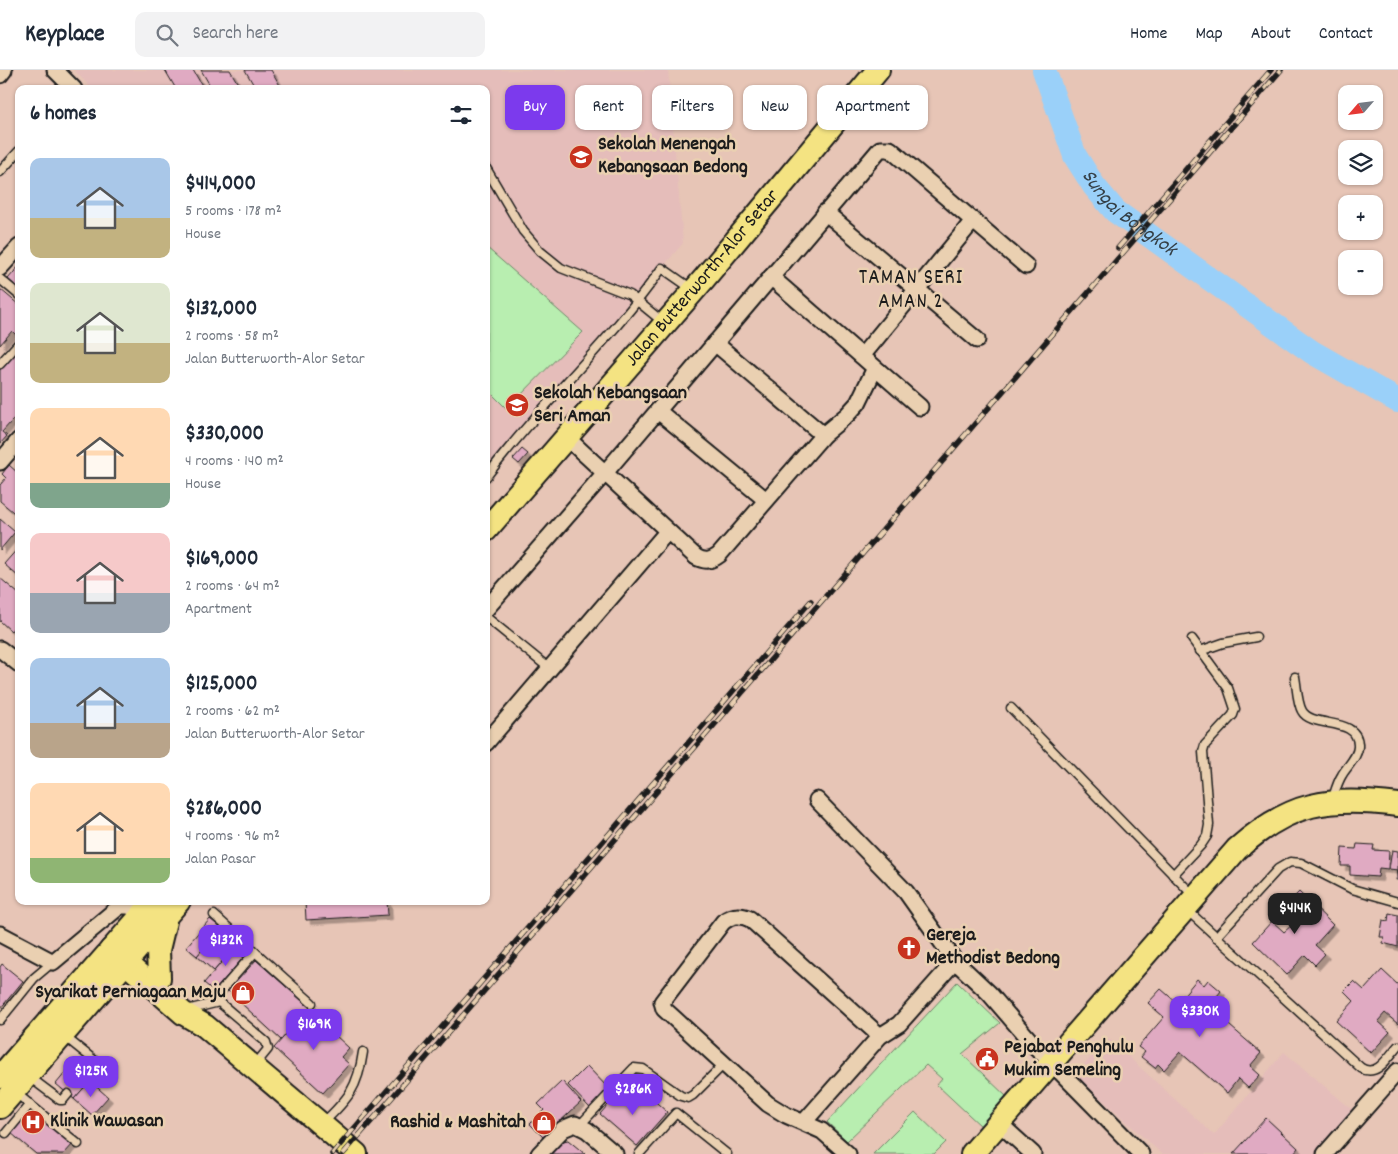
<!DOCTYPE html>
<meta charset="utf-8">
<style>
body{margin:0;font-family:Dekko,sans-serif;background:#f2f2f3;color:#1f2937;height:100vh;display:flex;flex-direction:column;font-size:19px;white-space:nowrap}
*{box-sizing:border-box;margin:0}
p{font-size:16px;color:#747a83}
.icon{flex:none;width:28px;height:28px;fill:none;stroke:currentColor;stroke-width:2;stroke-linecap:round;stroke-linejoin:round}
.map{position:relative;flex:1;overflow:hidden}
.panel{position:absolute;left:15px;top:15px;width:475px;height:820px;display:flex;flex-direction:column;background:#fff;border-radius:10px;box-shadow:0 1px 4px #0004}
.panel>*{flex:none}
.top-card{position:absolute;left:505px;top:15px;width:475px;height:45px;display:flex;gap:10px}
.needle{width:32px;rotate:242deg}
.buttons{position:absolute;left:1338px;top:15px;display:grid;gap:10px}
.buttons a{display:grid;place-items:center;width:45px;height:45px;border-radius:10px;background:#fff;box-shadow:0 1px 4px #0004;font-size:25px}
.price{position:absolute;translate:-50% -42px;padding:0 11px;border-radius:10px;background:#7c3aed;color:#fff;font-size:16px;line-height:32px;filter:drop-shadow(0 1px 2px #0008)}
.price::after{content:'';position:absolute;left:50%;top:30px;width:15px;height:11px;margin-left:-8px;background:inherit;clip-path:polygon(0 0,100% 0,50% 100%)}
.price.active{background:#222;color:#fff}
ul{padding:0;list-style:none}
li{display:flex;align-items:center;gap:15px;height:125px;padding:0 15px}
li span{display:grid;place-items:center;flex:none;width:140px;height:100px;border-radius:10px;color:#555}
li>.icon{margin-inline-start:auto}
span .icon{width:60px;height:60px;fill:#fffc;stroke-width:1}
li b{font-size:21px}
h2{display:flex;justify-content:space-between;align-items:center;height:60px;padding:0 15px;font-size:21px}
.pill{padding:0 18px;border-radius:10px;background:#fff;box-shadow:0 1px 4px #0004;font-size:18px;line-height:45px}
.pill.active{background:#7c3aed;color:#fff}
header{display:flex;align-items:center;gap:30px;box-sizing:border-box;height:70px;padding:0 25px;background:#fff;border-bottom:1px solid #e0e1e3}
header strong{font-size:24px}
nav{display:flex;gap:28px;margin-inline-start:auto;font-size:18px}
.search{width:350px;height:45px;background:#f2f2f3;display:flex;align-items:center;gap:12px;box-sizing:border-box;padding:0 18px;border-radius:10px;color:#747a83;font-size:19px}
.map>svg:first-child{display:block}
</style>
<header>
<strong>Keyplace</strong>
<div class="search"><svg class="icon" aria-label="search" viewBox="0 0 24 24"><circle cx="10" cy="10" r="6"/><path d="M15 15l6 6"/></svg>Search here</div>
<nav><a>Home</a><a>Map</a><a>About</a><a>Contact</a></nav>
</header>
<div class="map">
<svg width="1398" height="1084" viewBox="0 0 1398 1084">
<defs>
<filter id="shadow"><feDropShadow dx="4.5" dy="4.5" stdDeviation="0" flood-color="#0004"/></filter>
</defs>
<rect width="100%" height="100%" fill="#e7c5b6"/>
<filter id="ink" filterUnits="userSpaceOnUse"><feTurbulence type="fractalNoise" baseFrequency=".02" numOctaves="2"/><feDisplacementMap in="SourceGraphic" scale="10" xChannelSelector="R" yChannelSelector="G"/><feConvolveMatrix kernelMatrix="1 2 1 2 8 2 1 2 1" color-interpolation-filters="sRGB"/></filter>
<g filter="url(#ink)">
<g fill="#e5bdba">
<polygon points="74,0 668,0 683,173 486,409 486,19 92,19"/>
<polygon points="1108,968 1214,1065 1284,982 1355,1042 1317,1084 1162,1084 1075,1005"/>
</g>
<g fill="#b8eeb0" stroke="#6a8566">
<polygon points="486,177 583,262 507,339 486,318"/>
<polygon points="957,912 1000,953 962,984 1008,1028 982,1057 937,1015 942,1009 926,995 847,1071 827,1052"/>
<polygon points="915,1042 946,1072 934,1084 873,1084"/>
</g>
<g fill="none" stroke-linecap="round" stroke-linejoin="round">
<path stroke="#9ad0f9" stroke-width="24" id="s1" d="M1044,0L1075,86L1094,116L1115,141L1312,282L1398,331"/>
</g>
<g fill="#e0aac2" stroke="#1c1c1c" filter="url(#shadow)">
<polygon points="165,0 193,0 204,19 176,19"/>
<polygon points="201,0 230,0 241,19 212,19"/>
<polygon points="245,0 271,0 282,19 256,19"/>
<polygon points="19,196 19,219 8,209"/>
<polygon points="0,219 19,235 19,262 16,265 12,261 0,275"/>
<polygon points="19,278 19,343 2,362 7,366 0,374 0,300"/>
<polygon points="522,379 528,384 519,394 513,389"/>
<polygon points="9,395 19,404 19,447 0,431 0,415 6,408 2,404"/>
<polygon points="0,449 15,462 0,480"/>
<polygon points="19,477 19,507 4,494"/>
<polygon points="0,508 19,524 19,542 13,548 18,552 11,561 0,551"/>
<polygon points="1357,774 1374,775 1373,780 1389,781 1388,799 1379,798 1378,807 1350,805 1350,796 1341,796 1342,778 1356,779"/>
<polygon points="1392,780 1398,781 1398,810 1396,810 1398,800 1389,799"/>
<polygon points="1299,822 1333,855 1315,875 1325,884 1315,895 1305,885 1287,905 1253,872 1272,851 1284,862 1292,855 1279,843"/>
<polygon points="305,831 387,831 388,845 306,850"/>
<polygon points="1389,843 1398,845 1398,877 1383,873 1384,867 1380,867 1383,850 1388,851"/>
<polygon points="210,849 221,858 197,886 186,877"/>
<polygon points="221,858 238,873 214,901 197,886"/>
<polygon points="238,873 248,882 214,921 204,913"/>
<polygon points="256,890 310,938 281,970 228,921"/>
<polygon points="2,894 23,911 0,939 0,897"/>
<polygon points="1382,900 1398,915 1398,954 1385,943 1378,951 1390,962 1371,983 1336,951 1354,931 1344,921 1354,911 1364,920"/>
<polygon points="1197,909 1204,915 1208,910 1221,921 1217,926 1223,932 1214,942 1261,983 1250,996 1260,1005 1248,1018 1238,1009 1227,1023 1180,982 1164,1000 1158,994 1155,998 1141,987 1145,982 1138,977 1164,947 1148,933 1161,919 1177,933"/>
<polygon points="308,940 349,978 341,987 349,994 323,1023 274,978"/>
<polygon points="71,996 90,1011 74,1029 56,1014"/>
<polygon points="587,996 610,1020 590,1038 568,1015"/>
<polygon points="90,1011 108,1027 92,1045 74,1029"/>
<polygon points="562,1011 581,1032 543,1067 530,1054 544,1040 538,1034"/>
<polygon points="624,1017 641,1035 649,1026 667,1042 637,1076 600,1044"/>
<polygon points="28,1043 36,1043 73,1074 64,1084 36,1084 11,1063"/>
<polygon points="1266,1048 1298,1078 1293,1084 1233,1084"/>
<polygon points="568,1070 585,1084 551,1084 563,1071"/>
</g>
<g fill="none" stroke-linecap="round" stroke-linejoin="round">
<g stroke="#1c1c1c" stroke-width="11">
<g id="lane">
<polyline points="486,98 523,161 540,181 561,198 630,225 663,252"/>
<polyline points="0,102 19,81"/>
<polyline points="0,209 19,225"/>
<polyline points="0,294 19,273"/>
<path d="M486,407C541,334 610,272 662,198L692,219"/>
<polyline points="486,547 550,599"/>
<polyline points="1200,581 1223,573 1256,567"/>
<path d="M1295,607C1297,617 1297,632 1302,641C1312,659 1358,646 1358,675C1359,686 1347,696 1342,705C1337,713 1335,722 1332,731"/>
<polyline points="1011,638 1194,826"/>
<polyline points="1173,805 1201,775 1207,766 1209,755 1203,682 1205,675 1233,645 1235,639 1228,618 1192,569"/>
<path d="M1187,840L1361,998C1377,1008 1389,986 1398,976"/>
<polyline points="214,845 312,933"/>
<polyline points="1216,867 1278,799 1290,792 1301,793 1352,819 1398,832"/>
<polyline points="217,932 221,921 255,882"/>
<polyline points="191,939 219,932 266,972 268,979 255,995"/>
<polyline points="0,950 34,908 53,892"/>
<polyline points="64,966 94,990 83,1006"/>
<polyline points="28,1006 60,1030 63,1030 68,1024"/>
<polyline points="16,1023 78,1074"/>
<path d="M323,1053C348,1029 358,1018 363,982"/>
<polyline points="579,1056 634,998 643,999 681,1026 688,1028 693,1025 725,993"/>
<polyline points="6,1063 30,1034"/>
<polyline points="639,1084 676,1043 727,1084"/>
</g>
</g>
<g stroke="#1c1c1c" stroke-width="19">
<g id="street">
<polyline points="55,0 74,19"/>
<polyline points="0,5 4,0"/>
<polyline points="825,142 977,270"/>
<polyline points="0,198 19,177"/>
<polyline points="771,207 920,337"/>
<polyline points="715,273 823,365"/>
<polyline points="862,286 972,152"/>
<polyline points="658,341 766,430"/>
<path d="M566,367L696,487C705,492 711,491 719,485L823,365L847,345L858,333L875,298"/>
<polyline points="0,392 19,370"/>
<polyline points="486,539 604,404 880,79 890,79 1026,196"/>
<polyline points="0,579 19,594"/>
<polyline points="486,673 667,462"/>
<polyline points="817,730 906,822 955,891 989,923 1032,973 1141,1084"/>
<polyline points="0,864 53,892 120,836 129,836 143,843"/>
<polyline points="804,1052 880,966 899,954 955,891"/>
<polyline points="999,1053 1033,1084"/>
<polyline points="539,1084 563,1059 575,1054 587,1060 615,1084"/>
<path d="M848,1084L822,1061L786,1045L768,1034L664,939L662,932L723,852C732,845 740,844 750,849L880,966"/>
<polyline points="1325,1084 1398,1001"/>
</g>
</g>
<g stroke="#1c1c1c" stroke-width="26">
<g id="primary">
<path id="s2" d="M486,460L703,210L878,0"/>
<polyline points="111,880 183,943 205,956 356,1084"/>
<polyline points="159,908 158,880 165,851"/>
<polyline points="0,1007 154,831"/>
<polyline points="0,1037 179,831"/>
<path d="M972,1084L1237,779C1290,732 1328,726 1398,735"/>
</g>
</g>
<use href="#lane" stroke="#ead0b1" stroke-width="8"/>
<use href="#street" stroke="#ead0b1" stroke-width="15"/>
<use href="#primary" stroke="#f4e382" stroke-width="22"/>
<g stroke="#1c1c1c" stroke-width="5.5">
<g id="rail">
<polyline points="1118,178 1271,0"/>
<polyline points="332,1084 811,531"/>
<polyline points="343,1084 1281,0"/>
</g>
</g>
<use href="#rail" stroke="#ead0b1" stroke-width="4" stroke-dasharray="11" stroke-linecap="butt"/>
</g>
</g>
<defs>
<g id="school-disc" transform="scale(1.25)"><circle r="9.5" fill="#c8321e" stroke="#ead0b1"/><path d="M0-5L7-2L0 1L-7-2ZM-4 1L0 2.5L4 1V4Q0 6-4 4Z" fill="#fff"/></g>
<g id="church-disc" transform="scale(1.25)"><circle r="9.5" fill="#c8321e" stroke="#ead0b1"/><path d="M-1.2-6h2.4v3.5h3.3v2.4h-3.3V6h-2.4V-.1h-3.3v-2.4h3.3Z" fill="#fff"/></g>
<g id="shop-disc" transform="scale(1.25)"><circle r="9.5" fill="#c8321e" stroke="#ead0b1"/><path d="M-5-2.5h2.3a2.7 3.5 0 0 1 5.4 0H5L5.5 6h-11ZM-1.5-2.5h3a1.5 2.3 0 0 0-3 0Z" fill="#fff"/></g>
<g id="civic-disc" transform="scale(1.25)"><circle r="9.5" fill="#c8321e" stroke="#ead0b1"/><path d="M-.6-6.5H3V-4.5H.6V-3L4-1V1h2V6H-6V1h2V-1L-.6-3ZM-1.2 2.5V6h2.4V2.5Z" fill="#fff"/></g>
<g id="hospital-disc" transform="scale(1.25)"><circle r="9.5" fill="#c8321e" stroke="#ead0b1"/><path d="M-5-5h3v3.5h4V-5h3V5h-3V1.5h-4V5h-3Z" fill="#fff"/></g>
</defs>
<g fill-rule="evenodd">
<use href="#school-disc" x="581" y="87"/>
<use href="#school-disc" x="517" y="335"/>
<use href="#church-disc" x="909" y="878"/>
<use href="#shop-disc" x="243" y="923"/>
<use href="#civic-disc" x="987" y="989"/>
<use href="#hospital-disc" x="33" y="1052"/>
<use href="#shop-disc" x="544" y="1053"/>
</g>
<g text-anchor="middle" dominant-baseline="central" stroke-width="5" stroke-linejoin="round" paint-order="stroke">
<g font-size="20" font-weight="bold" fill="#1c1c1c" stroke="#ead0b1" text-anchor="start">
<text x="598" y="75">Sekolah Menengah<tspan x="598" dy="23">Kebangsaan Bedong</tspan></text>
<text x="534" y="324">Sekolah Kebangsaan<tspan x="534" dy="23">Seri Aman</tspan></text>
<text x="926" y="866">Gereja<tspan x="926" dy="23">Methodist Bedong</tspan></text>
<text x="226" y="923" text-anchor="end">Syarikat Perniagaan Maju</text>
<text x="1004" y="978">Pejabat Penghulu<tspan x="1004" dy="23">Mukim Semeling</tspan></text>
<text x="50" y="1052">Klinik Wawasan</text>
<text x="526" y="1053" text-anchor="end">Rashid &amp; Mashitah</text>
</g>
<g font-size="20" fill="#1c1c1c" stroke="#ead0b1">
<text stroke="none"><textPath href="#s2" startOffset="332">Jalan Butterworth-Alor Setar</textPath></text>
</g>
<g font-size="21" font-style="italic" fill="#354048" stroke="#ead0b1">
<text stroke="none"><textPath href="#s1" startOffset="171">Sungai Bongkok</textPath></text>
</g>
<g font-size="21" letter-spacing="1" fill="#1c1c1c" stroke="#ead0b1">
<text x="911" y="209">TAMAN SERI<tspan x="911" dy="24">AMAN 2</tspan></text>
</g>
</g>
</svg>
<div class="buttons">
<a><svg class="needle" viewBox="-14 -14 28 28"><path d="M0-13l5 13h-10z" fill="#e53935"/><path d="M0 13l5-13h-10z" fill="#747a83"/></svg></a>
<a><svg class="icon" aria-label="layers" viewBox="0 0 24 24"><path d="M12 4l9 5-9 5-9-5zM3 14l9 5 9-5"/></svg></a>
<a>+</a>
<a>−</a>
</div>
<b class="price active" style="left:1295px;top:865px">$414K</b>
<b class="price" style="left:226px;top:897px">$132K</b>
<b class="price" style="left:1200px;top:968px">$330K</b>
<b class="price" style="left:314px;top:981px">$169K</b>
<b class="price" style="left:91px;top:1028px">$125K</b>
<b class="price" style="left:633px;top:1046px">$286K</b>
<div class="top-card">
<a class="pill active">Buy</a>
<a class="pill">Rent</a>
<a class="pill">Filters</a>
<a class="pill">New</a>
<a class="pill">Apartment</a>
</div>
<section class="panel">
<h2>6 homes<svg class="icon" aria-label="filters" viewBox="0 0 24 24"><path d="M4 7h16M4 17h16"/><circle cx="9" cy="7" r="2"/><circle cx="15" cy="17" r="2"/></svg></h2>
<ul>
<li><span style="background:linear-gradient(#a9c7e8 60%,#c2b280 0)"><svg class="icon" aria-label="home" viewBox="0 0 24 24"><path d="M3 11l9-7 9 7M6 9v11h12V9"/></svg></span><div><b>$414,000</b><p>5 rooms · 178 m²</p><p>House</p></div></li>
<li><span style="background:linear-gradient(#dfe7d0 60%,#c2b280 0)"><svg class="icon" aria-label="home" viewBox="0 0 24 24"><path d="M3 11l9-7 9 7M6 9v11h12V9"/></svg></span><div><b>$132,000</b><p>2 rooms · 58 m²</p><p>Jalan Butterworth-Alor Setar</p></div></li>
<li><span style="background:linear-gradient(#ffd9b3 75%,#7fa58c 0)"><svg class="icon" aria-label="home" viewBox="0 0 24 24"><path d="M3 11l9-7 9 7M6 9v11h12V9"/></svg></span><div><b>$330,000</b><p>4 rooms · 140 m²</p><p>House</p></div></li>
<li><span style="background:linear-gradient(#f6c9c9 60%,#9aa5b1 0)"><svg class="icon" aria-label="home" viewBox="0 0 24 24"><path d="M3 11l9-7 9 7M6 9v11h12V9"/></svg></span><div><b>$169,000</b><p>2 rooms · 64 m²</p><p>Apartment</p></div></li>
<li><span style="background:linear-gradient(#a9c7e8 65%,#b9a48a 0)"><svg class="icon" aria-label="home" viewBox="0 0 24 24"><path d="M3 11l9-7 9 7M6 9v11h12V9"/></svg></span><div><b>$125,000</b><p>2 rooms · 62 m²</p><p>Jalan Butterworth-Alor Setar</p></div></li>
<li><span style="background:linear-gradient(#ffd9b3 75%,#8fb573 0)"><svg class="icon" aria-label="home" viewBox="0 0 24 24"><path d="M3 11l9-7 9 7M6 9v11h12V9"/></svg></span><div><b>$286,000</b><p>4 rooms · 96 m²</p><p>Jalan Pasar</p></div></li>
</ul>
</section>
</div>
